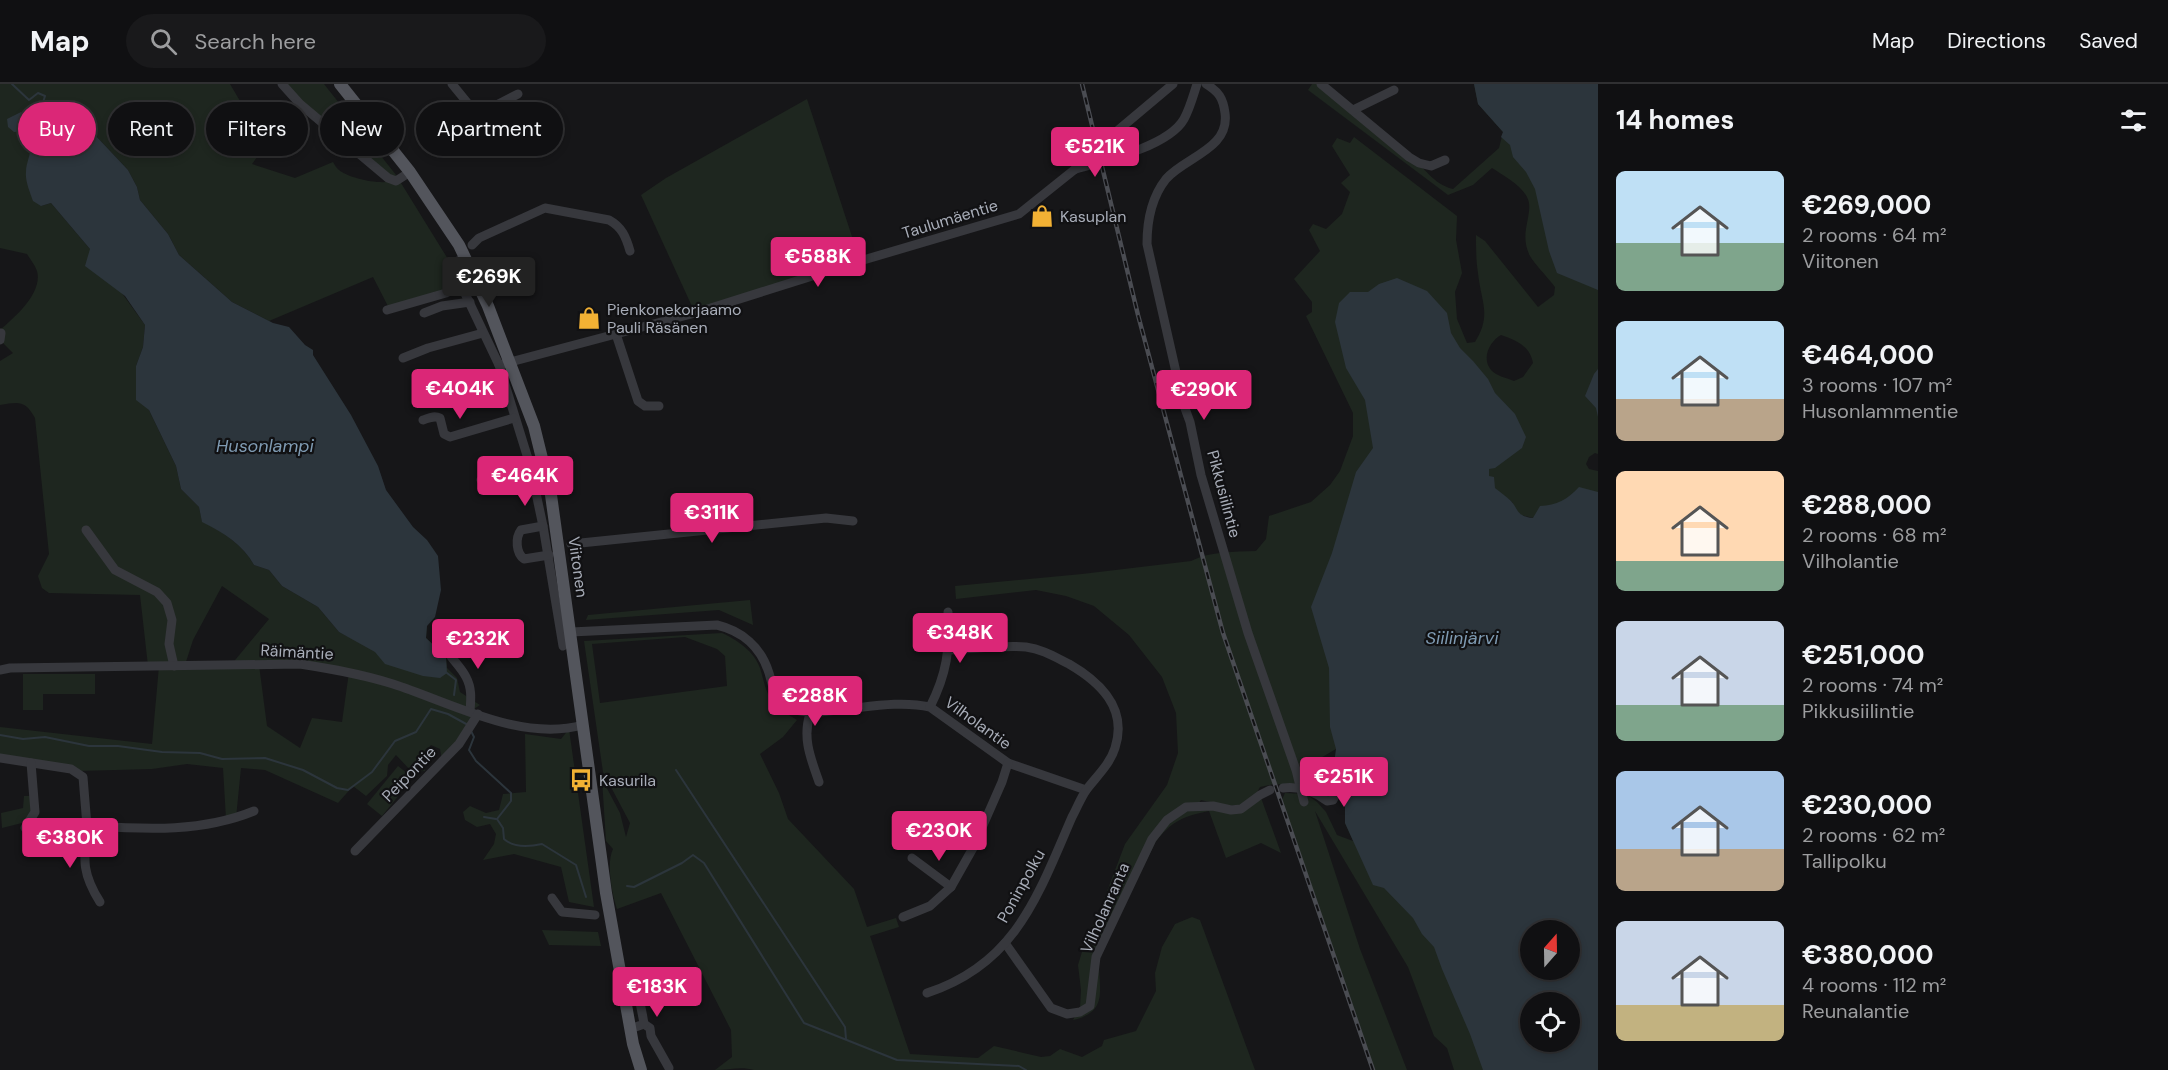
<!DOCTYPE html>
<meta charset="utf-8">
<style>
body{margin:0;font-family:"DM Sans",sans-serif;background:#19191b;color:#f1f3f6;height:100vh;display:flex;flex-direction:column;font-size:22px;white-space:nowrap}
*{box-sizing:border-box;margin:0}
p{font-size:20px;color:#9c9d9f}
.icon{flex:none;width:33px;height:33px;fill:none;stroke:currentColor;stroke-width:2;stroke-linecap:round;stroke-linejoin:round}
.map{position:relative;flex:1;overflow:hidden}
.panel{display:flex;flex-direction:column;background:#101012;width:570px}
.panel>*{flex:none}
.hud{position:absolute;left:18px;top:18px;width:570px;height:54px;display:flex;gap:12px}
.needle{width:39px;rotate:20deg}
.tools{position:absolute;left:1520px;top:836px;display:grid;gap:12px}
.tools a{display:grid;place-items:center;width:60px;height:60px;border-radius:50%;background:#101012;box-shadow:0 3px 9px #0003,0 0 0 2px #303032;font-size:30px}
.price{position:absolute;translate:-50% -51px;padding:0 14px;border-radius:6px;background:#db2777;color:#fff;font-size:20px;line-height:39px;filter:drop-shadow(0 2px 3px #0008)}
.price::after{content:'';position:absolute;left:50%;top:36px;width:18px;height:14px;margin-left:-9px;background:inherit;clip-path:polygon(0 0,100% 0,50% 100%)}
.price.on{background:#222;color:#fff}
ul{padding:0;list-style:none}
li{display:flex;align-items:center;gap:18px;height:150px;padding:0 18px}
li span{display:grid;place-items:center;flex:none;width:168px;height:120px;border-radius:9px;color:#555}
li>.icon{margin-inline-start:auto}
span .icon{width:72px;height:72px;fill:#fffc;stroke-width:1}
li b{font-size:26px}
h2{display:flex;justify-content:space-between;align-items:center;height:72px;padding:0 18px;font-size:26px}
.tag{padding:0 21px;border-radius:27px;background:#101012;box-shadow:0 3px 9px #0003,0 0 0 2px #303032;font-size:21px;line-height:54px}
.tag.on{background:#db2777;color:#fff}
header{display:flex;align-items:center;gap:36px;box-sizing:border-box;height:84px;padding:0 30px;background:#101012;border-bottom:2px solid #303032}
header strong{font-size:28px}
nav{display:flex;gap:33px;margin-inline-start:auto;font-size:21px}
.search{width:420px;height:54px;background:#19191b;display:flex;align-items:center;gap:15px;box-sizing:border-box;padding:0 21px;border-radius:33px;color:#9c9d9f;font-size:22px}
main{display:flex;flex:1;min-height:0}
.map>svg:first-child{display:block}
</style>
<header>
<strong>Map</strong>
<div class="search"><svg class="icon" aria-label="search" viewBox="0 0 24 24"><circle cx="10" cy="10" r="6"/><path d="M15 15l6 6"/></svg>Search here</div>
<nav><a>Map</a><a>Directions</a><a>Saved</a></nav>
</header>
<main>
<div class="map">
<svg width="1598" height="986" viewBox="0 0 1598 986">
<rect width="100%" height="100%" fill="#161618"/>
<g fill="#1e261f" fill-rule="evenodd">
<path d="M0,0H230L243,22L238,67L260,69L252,80L295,94L333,78C335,81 336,84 339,86C348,94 380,101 392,97L282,0H324L400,96L397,97L401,99L451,180L462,201L459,209L391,228L373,193L269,237L232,218L179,171L168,150L140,116L137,103L128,86L96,52L41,122L51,119L90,165L145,241L143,263L136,282L149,326L176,382L181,405L199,423L202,437C223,448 243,461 254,481L269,486L282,502L318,523L339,548L357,557L427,542L426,554L446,573L447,584L457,594L460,608L480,621L471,627L478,630L442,677L440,665L431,661L423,670L425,687L412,688L396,671L388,681L387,692L366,712L353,702L338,719L265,686L241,684L236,734L226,735L223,684L187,680L152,685L77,687L0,674V643L152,660L159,582H148L140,511L49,509L42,504L38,492L49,470L35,334C25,316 19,318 0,321V277L13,269L0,256V246C15,233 43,209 37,187C35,181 30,175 27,170L0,164ZM222,502L269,535L231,581H185L193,556ZM259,581L349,588L342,638L312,634L300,664L267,642Z"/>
<path d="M1312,0H1321L1409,73C1426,83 1432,100 1453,105L1499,64L1503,48L1478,20L1474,0H1500L1515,33L1555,104L1577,167L1598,186V370L1595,369L1589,373L1586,380L1589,385L1598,387V498L1538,469L1531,453L1533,434L1521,431L1515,425L1512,418L1482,394L1479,384L1475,387L1471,401C1482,419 1509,432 1509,454C1490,455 1470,443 1451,453C1426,465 1424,550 1421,575C1419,589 1416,602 1415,616C1414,629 1418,644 1416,657C1413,675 1401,686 1382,688C1378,688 1372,690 1369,690C1356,687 1345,673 1336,665L1312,679L1321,697L1314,703L1274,700L1260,703C1247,730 1224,721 1201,716L1196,723L1213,722L1231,726L1241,725L1260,711L1281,769L1261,759L1226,774L1209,727C1184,732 1171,737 1155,759L1099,874C1098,904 1110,928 1073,936L1080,924L1081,906L1078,881L1085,858L1098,831L1125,760L1167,701L1178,669L1176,629L1162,593L1129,551L1094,522L1066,512L1036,506L956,515L955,502L1082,490L1191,477C1211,467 1234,468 1256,467L1266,455L1269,432L1311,418L1330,401L1340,387L1353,352V329L1306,232L1312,228V218L1294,195L1320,167L1309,146L1313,140L1326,145L1342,130L1350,108L1341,99L1350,91L1332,62L1337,54L1350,59L1354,53L1457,132L1456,156L1462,189L1455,208L1457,235L1467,259L1475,258C1492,231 1481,218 1478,189C1476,177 1476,164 1476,151L1485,157L1538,223L1554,211L1555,203C1550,196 1531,176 1529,170C1520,150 1531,134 1529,119C1526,103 1504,92 1492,84L1473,101L1448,111L1308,6ZM1501,251C1516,256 1530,262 1533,279L1523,293L1514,297C1507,294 1496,292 1491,286C1481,274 1490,257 1501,251Z"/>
<polygon points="807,15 860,177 695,229 641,111 666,94"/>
<polygon points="750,516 753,541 719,526 586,536 588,531"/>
<path d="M722,549C737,556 754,567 760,584C764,596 765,609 774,619C779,626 789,631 797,636L783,653L760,670L779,709L788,735L854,805L867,843L896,834L899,843L870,852L910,970L978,974L994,962L1041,973L1050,972L1060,965L1082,973L1102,962L1104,956L1136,947L1156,907L1155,889L1162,863L1175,840L1192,833L1200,836L1255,986H754C741,982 729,986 715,986L732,973L731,946L661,809L617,825C612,810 606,779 613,765L606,757L602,695L620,729L626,753L630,739L603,688L584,557ZM685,553L717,565L725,572L727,602L600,619L592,560Z"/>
<polygon points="23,590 95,590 95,610 43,610 43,626 23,626"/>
<polygon points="569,645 594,823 569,818 561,783 514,770 483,776 494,760 496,750 490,740 477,743 465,736 463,728 470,722 486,729 499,726 503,710 526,708 525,650 561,655"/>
<polygon points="398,682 413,694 382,732 367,720"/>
<polygon points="1285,709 1306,710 1317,718 1326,728 1337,751 1353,757 1345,739 1363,736 1384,740 1496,986 1454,986 1447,964 1434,952 1408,883 1315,727 1360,865 1407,986 1373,986 1281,718"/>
<polygon points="24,712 31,712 31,731 26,738 2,744 1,729 23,724"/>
<polygon points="542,846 598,848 601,862 549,861"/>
</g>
<g fill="#2c353c" fill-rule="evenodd">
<polygon points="1474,0 1598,0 1598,206 1557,189 1549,167 1535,105 1526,88 1513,73 1510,61 1501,53 1503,48 1478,20"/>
<path d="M57,25L77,32V44L96,52L128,86L137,103L140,116L168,150L179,171L232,218L273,239L289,243L305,261L313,266V271L351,331L378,382L386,406L413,443L427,456L438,472L441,506L435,533L427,542L426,554L446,573L447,589L440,594L423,592L385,580L375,568L339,548L318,523L282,502L269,486L254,481C243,461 223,448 202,438L199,423L181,405L176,382L149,326L136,316V282L143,263L145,241L125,212L85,182L90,165L51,119L41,122L33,117C30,108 25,97 26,88C26,74 39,58 23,47L14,48L8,43L7,35L21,28L36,43H42L45,30Z"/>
<path d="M1397,194L1427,207L1447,229L1451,249L1460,264L1473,277L1488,295L1495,309L1515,330L1526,353L1522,364L1495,384L1489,385V392L1494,393L1495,404C1500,408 1506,412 1511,417C1519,426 1516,432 1533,434L1540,422C1557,421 1567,416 1579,403L1598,408V986H1483L1470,950L1442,885L1434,863L1422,850L1413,834L1384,804L1373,801L1345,739V696L1333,687L1336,665L1330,643L1329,584L1311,523L1332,469L1356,388L1373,364L1365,316L1346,284L1335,238L1339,219L1350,208H1368L1379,200ZM1530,846H1569V885H1530ZM1530,918H1569V957H1530Z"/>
<polygon points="1598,285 1598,333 1596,324 1585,312 1594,290"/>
</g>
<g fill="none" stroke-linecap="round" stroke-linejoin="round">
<g stroke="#2c353c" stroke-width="2">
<polyline points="12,0 29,16 38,9 45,12 37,37 42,43"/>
<polyline points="447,589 456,596 454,611"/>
<path d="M471,647L474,653L469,666L476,677L511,709V717L497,735L503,744L504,755C514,764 529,763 542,760L576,781L586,813"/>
<polyline points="0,651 23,655 45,653 89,662 118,662 162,668 200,669 222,675 265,674 303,686 337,704 348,706 372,688 395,657 416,648 431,625 448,630 468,641"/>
<polyline points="676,686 845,943 846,955"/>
<polyline points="484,733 496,735"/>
<polyline points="627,802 634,803 682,779 693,771 704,779 804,939 897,976 1019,982 1026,986"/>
</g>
<g stroke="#37383d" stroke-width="9">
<polyline points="282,0 300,20 388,94 396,97 410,88"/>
<polyline points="452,0 470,22 478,27 485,27 518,10"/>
<path d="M1206,0C1219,8 1223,14 1225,29C1230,65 1185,73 1166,95C1151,114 1147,137 1147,160L1183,319L1190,338L1201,391L1248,549L1296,686L1304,718"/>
<polyline points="1321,0 1409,73 1419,79 1431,82 1445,76"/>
<polyline points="1353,26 1394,6"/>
<polyline points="1110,53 1173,0"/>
<path d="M1076,85C1105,77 1169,62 1184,35C1190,24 1193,12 1197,0"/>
<path d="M472,161L479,154L545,124L609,136C622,143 626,153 630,167"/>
<polyline points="465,174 451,180 499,281 530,381 543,442 563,562"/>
<polyline points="387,226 446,209 462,201"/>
<polyline points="424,229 442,222 470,218"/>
<polyline points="616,250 638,317 645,322 659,322"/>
<polyline points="0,256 1,249"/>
<polyline points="403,274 428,264 483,249"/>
<polyline points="499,281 695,229 860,177 1019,130 1074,86 1091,69"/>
<path d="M423,336C429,334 434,331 440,334L444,350L450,353L514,334"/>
<polyline points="481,396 522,384 530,385"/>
<path d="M543,442L521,446C515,454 516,469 524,475L549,471"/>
<polyline points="86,446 115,486 157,508 167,519 172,536 169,560 174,582"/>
<polyline points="571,460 826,434 853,437"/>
<path d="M571,548L717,541C742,547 761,563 769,589C773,602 774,617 788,623C809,632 826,627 847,625C874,622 903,617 930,623L1008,679L1086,706"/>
<path d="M443,550C445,573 457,576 466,593C472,604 471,615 470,627"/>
<path d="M0,586L10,584L300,580C332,585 362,590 393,600C452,619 520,658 583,641"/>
<path d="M930,623C947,589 950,566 948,528"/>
<path d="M810,630C802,654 811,675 819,698"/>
<path d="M0,674L71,685L83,693L87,742C144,745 200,749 254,727"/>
<path d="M1283,704C1300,702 1314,707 1327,717L1333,716L1336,710L1333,704C1325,702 1321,703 1315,709"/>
<path d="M87,742C84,775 81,788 100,818"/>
<polyline points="25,744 35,728 31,679"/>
<polyline points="355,767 459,660 478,630"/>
<polyline points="912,774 951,803"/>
<polyline points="552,814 562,828 595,831"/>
<polyline points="903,833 930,822 951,803 973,764 1002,698 1008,679"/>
<polyline points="1005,859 1051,924 1067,930 1080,928 1090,922 1096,873 1152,755 1167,736 1186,723 1213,722 1231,726 1241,725 1260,711 1270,706"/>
<path d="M927,909C1016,880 1038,811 1072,733C1077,724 1081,713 1087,705C1097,692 1110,680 1115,664C1128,624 1100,598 1069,580C1055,573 1042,565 1026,563C1001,561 974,565 949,566"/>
<polyline points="644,940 650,944 651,952 669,984"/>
<path d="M630,945L644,940C642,925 637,913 640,897"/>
</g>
<polyline stroke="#53555c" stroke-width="12" points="340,0 410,88 459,161 488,222 534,342 551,411 606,809 633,960 641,986"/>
<g stroke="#4a4c52" stroke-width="4.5">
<polyline id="rail" points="1082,0 1138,231 1223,549 1373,986"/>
</g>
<use href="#rail" stroke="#111113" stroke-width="2" stroke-dasharray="7" stroke-linecap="butt"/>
</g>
<defs>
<g id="shop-bare" transform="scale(1.8)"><path d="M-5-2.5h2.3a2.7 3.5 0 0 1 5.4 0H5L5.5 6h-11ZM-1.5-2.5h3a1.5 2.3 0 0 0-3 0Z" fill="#f2b134" stroke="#111113" stroke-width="2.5" paint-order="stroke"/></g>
<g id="bus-bare" transform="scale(1.8)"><path d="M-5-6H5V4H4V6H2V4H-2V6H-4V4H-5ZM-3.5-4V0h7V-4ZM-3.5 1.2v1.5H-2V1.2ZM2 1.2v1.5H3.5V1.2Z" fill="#f2b134" stroke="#111113" stroke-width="2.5" paint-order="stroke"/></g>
</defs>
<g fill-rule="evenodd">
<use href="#shop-bare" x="1042" y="132"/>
<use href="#shop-bare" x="589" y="234"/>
<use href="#bus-bare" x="581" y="696"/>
</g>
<g text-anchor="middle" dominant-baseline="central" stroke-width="4.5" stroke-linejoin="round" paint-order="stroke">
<g font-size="16" fill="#a8adb8" stroke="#111113" text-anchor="start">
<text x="1060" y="132">Kasuplan</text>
<text x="607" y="225">Pienkonekorjaamo<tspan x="607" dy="18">Pauli Räsänen</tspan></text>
<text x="599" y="696">Kasurila</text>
</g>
<g font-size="16" fill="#a8adb8" stroke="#111113">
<text transform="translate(950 135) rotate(-17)">Taulumäentie</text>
<text transform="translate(1224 410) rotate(75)">Pikkusiilintie</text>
<text transform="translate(578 483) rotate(82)">Viitonen</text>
<text transform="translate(297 568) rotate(3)">Räimäntie</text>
<text transform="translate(978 639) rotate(36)">Vilholantie</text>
<text transform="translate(409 690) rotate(-46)">Peipontie</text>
<text transform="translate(1021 802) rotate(-61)">Poninpolku</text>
<text transform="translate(1105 824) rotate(-66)">Vilholanranta</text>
</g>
<g font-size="18" font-style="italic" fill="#7f9bb3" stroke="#111113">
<text x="265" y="362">Husonlampi</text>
<text x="1462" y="554">Siilinjärvi</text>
</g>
</g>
</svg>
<div class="tools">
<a><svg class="needle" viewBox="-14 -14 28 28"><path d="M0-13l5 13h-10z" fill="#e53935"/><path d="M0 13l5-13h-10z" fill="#9c9d9f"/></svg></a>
<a><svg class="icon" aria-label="locate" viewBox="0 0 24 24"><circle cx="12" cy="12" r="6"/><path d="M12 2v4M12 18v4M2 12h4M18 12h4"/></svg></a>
</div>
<b class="price" style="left:1095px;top:94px">€521K</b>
<b class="price" style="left:818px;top:204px">€588K</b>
<b class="price on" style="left:489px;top:224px">€269K</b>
<b class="price" style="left:460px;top:336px">€404K</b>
<b class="price" style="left:1204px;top:337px">€290K</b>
<b class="price" style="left:525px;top:423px">€464K</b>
<b class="price" style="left:712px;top:460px">€311K</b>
<b class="price" style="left:960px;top:580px">€348K</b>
<b class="price" style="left:478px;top:586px">€232K</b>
<b class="price" style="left:815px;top:643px">€288K</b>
<b class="price" style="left:1344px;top:724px">€251K</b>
<b class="price" style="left:939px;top:778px">€230K</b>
<b class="price" style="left:70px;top:785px">€380K</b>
<b class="price" style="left:657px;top:934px">€183K</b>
<div class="hud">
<a class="tag on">Buy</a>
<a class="tag">Rent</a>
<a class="tag">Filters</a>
<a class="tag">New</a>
<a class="tag">Apartment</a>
</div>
</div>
<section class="panel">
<h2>14 homes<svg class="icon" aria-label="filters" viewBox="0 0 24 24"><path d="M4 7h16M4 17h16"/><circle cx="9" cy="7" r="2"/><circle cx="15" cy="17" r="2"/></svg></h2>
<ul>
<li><span style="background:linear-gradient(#bfe0f5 60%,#7fa58c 0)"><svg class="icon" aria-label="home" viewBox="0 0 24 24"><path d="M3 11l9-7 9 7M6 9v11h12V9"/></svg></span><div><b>€269,000</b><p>2 rooms · 64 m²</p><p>Viitonen</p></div></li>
<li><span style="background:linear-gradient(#bfe0f5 65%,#b9a48a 0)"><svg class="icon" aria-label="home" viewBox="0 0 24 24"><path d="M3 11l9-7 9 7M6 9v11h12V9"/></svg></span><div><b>€464,000</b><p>3 rooms · 107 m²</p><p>Husonlammentie</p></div></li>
<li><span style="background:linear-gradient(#ffd9b3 75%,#7fa58c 0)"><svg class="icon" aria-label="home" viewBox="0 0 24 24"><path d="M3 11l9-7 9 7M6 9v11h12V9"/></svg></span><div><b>€288,000</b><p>2 rooms · 68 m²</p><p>Vilholantie</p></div></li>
<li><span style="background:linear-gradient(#c9d6e8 70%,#7fa58c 0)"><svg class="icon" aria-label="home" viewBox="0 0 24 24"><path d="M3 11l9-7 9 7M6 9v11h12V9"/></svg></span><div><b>€251,000</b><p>2 rooms · 74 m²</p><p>Pikkusiilintie</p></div></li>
<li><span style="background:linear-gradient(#a9c7e8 65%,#b9a48a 0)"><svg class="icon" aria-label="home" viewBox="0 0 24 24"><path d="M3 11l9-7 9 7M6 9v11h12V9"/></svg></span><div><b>€230,000</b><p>2 rooms · 62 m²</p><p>Tallipolku</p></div></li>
<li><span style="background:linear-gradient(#c9d6e8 70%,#c2b280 0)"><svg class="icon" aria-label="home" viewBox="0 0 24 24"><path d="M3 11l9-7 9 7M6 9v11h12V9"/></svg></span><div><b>€380,000</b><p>4 rooms · 112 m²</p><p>Reunalantie</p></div></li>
</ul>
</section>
</main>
